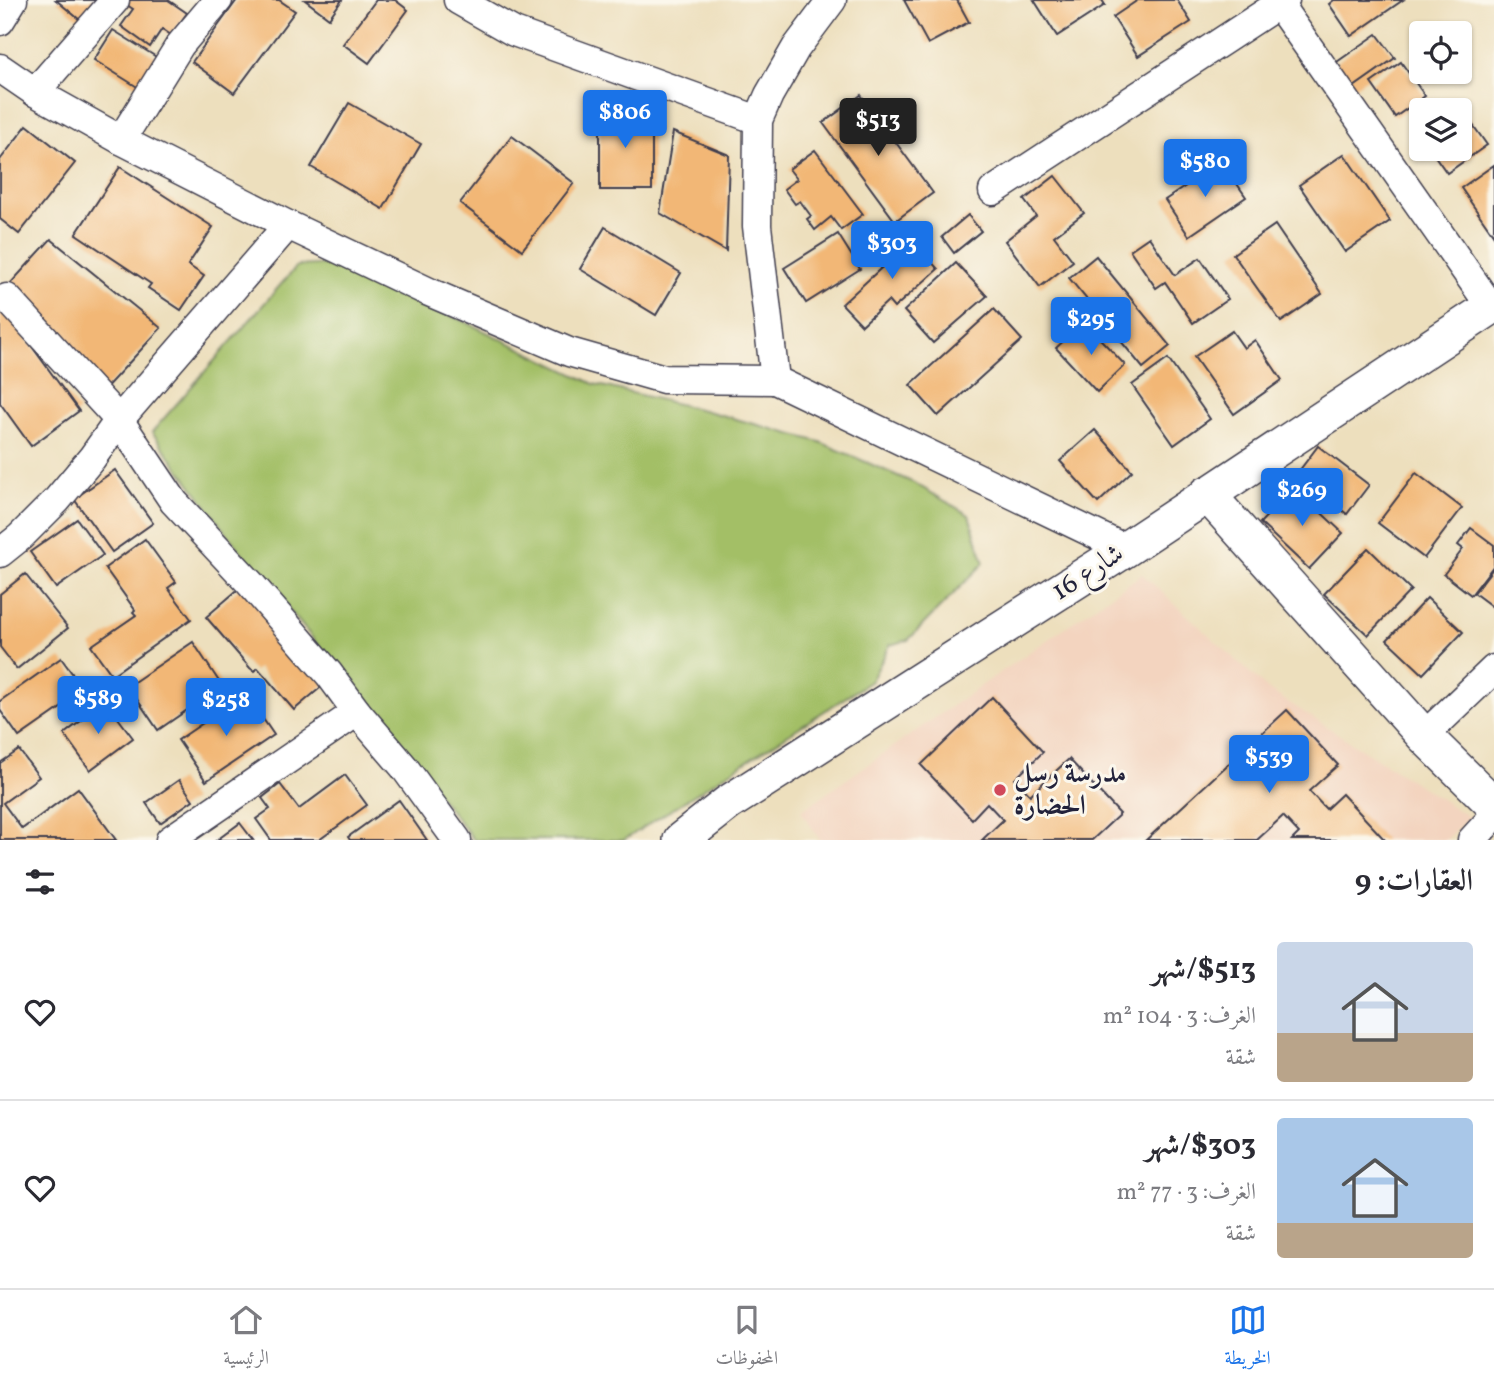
<!DOCTYPE html>
<html lang="ar">
<meta charset="utf-8">
<style>
body{margin:0;font-family:Vollkorn,Amiri,serif;background:#f7f7f7;color:#2b2b33;direction:rtl;height:100vh;display:flex;flex-direction:column;font-size:26px;white-space:nowrap}
*{box-sizing:border-box;margin:0}
p{font-size:23px;color:#7c7c81}
.icon{flex:none;width:38px;height:38px;fill:none;stroke:currentColor;stroke-width:2;stroke-linecap:round;stroke-linejoin:round}
.map{position:relative;height:840px;overflow:hidden;direction:ltr}
.details{display:flex;flex-direction:column;background:#fff;flex:1}
.details>*{flex:none}
.tools{position:absolute;left:1409px;top:21px;display:grid;gap:14px}
.tools a{display:grid;place-items:center;width:63px;height:63px;border-radius:7px;background:#fff;box-shadow:0 2px 5px #0004;font-size:35px}
.price{position:absolute;translate:-50% -60px;padding:0 16px;border-radius:7px;background:#1a73e8;color:#fff;font-size:23px;line-height:46px;filter:drop-shadow(0 2px 4px #0008)}
.price::after{content:'';position:absolute;left:50%;top:42px;width:21px;height:16px;margin-left:-10px;background:inherit;clip-path:polygon(0 0,100% 0,50% 100%)}
.price.current{background:#222;color:#fff}
ul{padding:0;list-style:none}
li{display:flex;align-items:center;gap:21px;height:175px;padding:0 21px}
li+li{border-top:2px solid #e1e1e2}
li span{display:grid;place-items:center;flex:none;width:196px;height:140px;border-radius:7px;color:#555}
li>.icon{margin-inline-start:auto}
span .icon{width:84px;height:84px;fill:#fffc;stroke-width:1}
li b{font-size:30px}
h2{display:flex;justify-content:space-between;align-items:center;height:84px;padding:0 21px;font-size:30px}
.menu{display:flex;justify-content:space-around;align-items:center;height:98px;border-top:2px solid #e1e1e2;background:#fff;font-size:19px;color:#7c7c81}
.menu a{display:grid;justify-items:center;gap:4px}
.menu .current{color:#1a73e8}
.map>svg:first-child{display:block}
</style>
<div class="map">
<svg width="1494" height="840" viewBox="0 0 1494 840">
<rect width="100%" height="100%" fill="#fbf7ec"/>
<filter id="ink" filterUnits="userSpaceOnUse"><feTurbulence type="fractalNoise" baseFrequency=".0143" numOctaves="2"/><feDisplacementMap in="SourceGraphic" scale="14" xChannelSelector="R" yChannelSelector="G"/><feConvolveMatrix kernelMatrix="1 2 1 2 8 2 1 2 1" color-interpolation-filters="sRGB"/></filter>
<filter id="wash" filterUnits="userSpaceOnUse"><feTurbulence type="fractalNoise" baseFrequency=".00686" numOctaves="4" result="noise"/><feDisplacementMap in="SourceGraphic" scale="28" xChannelSelector="R" yChannelSelector="G"/><feGaussianBlur stdDeviation="1.57" result="paint"/><feColorMatrix in="noise" values="0 0 0 0 0 0 0 0 0 0 0 0 0 0 0 0 0 1.4 0 .05"/><feComposite in="paint" operator="in"/></filter>
<g filter="url(#wash)">
<rect width="100%" height="100%" fill="#eddfbd"/>
<polygon fill="#f3d4bf" points="1142,574 1269,690 1469,817 1446,840 820,840 801,811"/>
<polygon fill="#a3bf66" stroke="#627050" stroke-width="2" points="334,264 470,324 594,384 703,410 820,442 914,483 969,515 984,563 908,640 890,645 871,681 624,840 474,840 309,634 237,547 152,432 297,266"/>
<g id="blocks">
<g fill="#f2b776">
<polygon points="56,0 97,0 80,20"/>
<polygon points="126,0 168,0 187,13 171,35 162,29 150,47 121,26 133,9 124,3"/>
<polygon points="237,0 279,0 295,11 234,93 192,62"/>
<polygon points="305,0 342,0 329,18"/>
<polygon points="376,0 395,0 408,10 369,63 343,44"/>
<polygon points="904,0 957,0 969,22 928,44"/>
<polygon points="1034,0 1102,0 1105,5 1057,36"/>
<polygon points="1138,0 1177,0 1191,22 1138,56 1113,17"/>
<polygon points="1334,0 1403,0 1351,36 1329,4"/>
<polygon points="113,30 158,58 139,88 94,60"/>
<polygon points="1377,34 1395,58 1351,89 1334,64"/>
<polygon points="1401,62 1425,96 1395,117 1371,83"/>
<polygon points="861,95 933,193 895,221 823,123"/>
<polygon points="600,97 659,129 652,129 652,190 600,190"/>
<polygon points="1456,101 1487,145 1447,173 1430,149 1460,149 1460,110 1442,110"/>
<polygon points="349,103 421,144 383,209 311,167"/>
<polygon points="27,125 75,163 19,234 0,219 0,160"/>
<polygon points="673,132 729,155 726,251 660,213"/>
<polygon points="512,136 574,183 522,250 460,203"/>
<polygon points="815,150 863,214 841,230 831,217 815,230 807,219 811,216 800,201 795,204 784,189 797,179 789,169"/>
<polygon points="1344,154 1390,221 1345,252 1299,185"/>
<polygon points="1222,162 1246,197 1189,236 1165,200"/>
<polygon points="1494,165 1494,236 1461,188"/>
<polygon points="120,167 213,227 188,265 204,276 181,310 148,288 151,284 76,234"/>
<polygon points="1055,176 1084,213 1054,236 1073,261 1040,287 1005,241 1036,216 1024,200"/>
<polygon points="968,215 981,231 954,253 942,237"/>
<polygon points="1275,225 1322,294 1281,322 1233,254"/>
<polygon points="605,227 681,273 656,315 580,269"/>
<polygon points="838,234 860,269 806,303 784,268"/>
<polygon points="906,234 938,269 894,308 888,301 862,325 842,304 891,259 886,252"/>
<polygon points="1149,237 1175,275 1200,258 1228,299 1193,323 1165,282 1156,288 1130,250"/>
<polygon points="51,239 161,328 102,392 9,285"/>
<polygon points="1096,256 1170,346 1143,368 1069,278"/>
<polygon points="956,263 987,296 933,343 904,311"/>
<polygon points="0,303 79,411 31,446 0,403"/>
<polygon points="994,309 1022,340 938,416 910,385"/>
<polygon points="1084,322 1125,365 1097,392 1056,348"/>
<polygon points="1232,331 1244,348 1255,340 1282,380 1234,414 1194,357"/>
<polygon points="1168,359 1210,419 1174,445 1132,385"/>
<polygon points="1095,430 1132,471 1098,503 1060,461"/>
<polygon points="1318,446 1369,485 1347,514 1296,475"/>
<polygon points="115,470 153,523 112,552 74,499"/>
<polygon points="1416,473 1462,508 1424,558 1378,523"/>
<polygon points="1294,487 1343,533 1309,569 1260,523"/>
<polygon points="77,519 103,555 56,588 30,552"/>
<polygon points="1471,528 1494,545 1494,565 1471,595 1444,574 1463,549 1458,545"/>
<polygon points="145,539 176,582 168,588 191,619 112,675 91,646 136,615 133,612 135,610 105,568"/>
<polygon points="1368,548 1411,590 1368,635 1324,594"/>
<polygon points="1494,567 1494,608 1474,593"/>
<polygon points="25,574 68,628 17,669 0,647 0,594"/>
<polygon points="241,587 326,683 294,710 258,668 254,671 250,668 206,617"/>
<polygon points="1427,598 1463,632 1423,674 1387,640"/>
<polygon points="193,642 222,686 158,730 128,686"/>
<polygon points="61,658 85,691 19,737 0,710 0,701"/>
<polygon points="246,694 274,735 206,781 178,740"/>
<polygon points="992,697 1043,752 1015,779 1030,795 1069,759 1120,814 1092,840 982,840 1003,820 987,803 972,819 921,765"/>
<polygon points="106,702 133,738 90,770 64,734"/>
<polygon points="1287,710 1338,765 1309,791 1326,809 1342,794 1385,840 1292,840 1299,833 1283,816 1257,840 1146,840"/>
<polygon points="19,750 39,777 3,803 22,829 78,788 116,840 0,840 0,763"/>
<polygon points="345,775 367,805 319,840 271,840 256,819 270,809 262,798 280,784 299,809"/>
<polygon points="179,780 193,800 160,823 146,803"/>
<polygon points="399,800 427,840 350,840 348,837"/>
<polygon points="240,823 253,840 217,840"/>
</g>
</g>
</g>
<g filter="url(#ink)">
<use href="#blocks" fill-opacity="0" stroke="#403e4e" stroke-width="2"/>
<g fill="none" stroke-linecap="round" stroke-linejoin="round">
<g stroke="#403e4e" stroke-width="31">
<g id="minor">
<polyline points="458,0 514,32 758,120"/>
<polyline points="832,0 796,48 769,95 758,120 757,226 775,380 1126,549"/>
<polyline points="1279,5 1491,307"/>
<polyline points="0,21 13,0"/>
<polyline points="0,68 35,92 121,140 288,225 429,292 569,352 664,379 775,380"/>
<polyline points="35,92 115,0"/>
<polyline points="121,140 180,45 218,0"/>
<polyline points="993,191 1285,0"/>
<polyline points="7,298 119,420 174,502 249,582 329,674 357,712 404,767 457,840"/>
<polyline points="0,553 20,537 57,500 92,458 119,420 288,225"/>
<polyline points="1424,736 1494,669"/>
<polyline points="170,840 357,712"/>
<polyline points="1472,840 1494,816"/>
</g>
</g>
<g stroke="#403e4e" stroke-width="38">
<g id="tertiary">
<polyline points="1207,494 1424,736 1494,805"/>
<polyline points="681,840 728,803 1126,549 1494,305"/>
</g>
</g>
<use href="#minor" stroke="#fff" stroke-width="28"/>
<use href="#tertiary" stroke="#fff" stroke-width="35"/>
</g>
</g>
<circle fill="#d1495b" stroke="#fbf7ec" stroke-width="2.5" cx="1000" cy="790" r="7"/>
<g text-anchor="middle" dominant-baseline="central" stroke-width="6" stroke-linejoin="round" paint-order="stroke">
<g font-size="28" fill="#22223b" stroke="#fbf7ec">
<text transform="translate(1088 573) rotate(-33)">شارع 16</text>
</g>
<g font-size="28" font-weight="bold" fill="#22223b" stroke="#fbf7ec" text-anchor="start">
<text x="1014" y="774">مدرسة رسل<tspan x="1014" dy="32">الحضارة</tspan></text>
</g>
</g>
</svg>
<div class="tools">
<a><svg class="icon" aria-label="locate" viewBox="0 0 24 24"><circle cx="12" cy="12" r="6"/><path d="M12 2v4M12 18v4M2 12h4M18 12h4"/></svg></a>
<a><svg class="icon" aria-label="layers" viewBox="0 0 24 24"><path d="M12 4l9 5-9 5-9-5zM3 14l9 5 9-5"/></svg></a>
</div>
<b class="price" style="left:625px;top:150px">$806</b>
<b class="price current" style="left:878px;top:158px">$513</b>
<b class="price" style="left:1205px;top:199px">$580</b>
<b class="price" style="left:892px;top:281px">$303</b>
<b class="price" style="left:1091px;top:357px">$295</b>
<b class="price" style="left:1302px;top:528px">$269</b>
<b class="price" style="left:98px;top:736px">$589</b>
<b class="price" style="left:226px;top:738px">$258</b>
<b class="price" style="left:1269px;top:795px">$539</b>
</div>
<section class="details">
<h2>العقارات: 9<svg class="icon" aria-label="filters" viewBox="0 0 24 24"><path d="M4 7h16M4 17h16"/><circle cx="9" cy="7" r="2"/><circle cx="15" cy="17" r="2"/></svg></h2>
<ul>
<li><span style="background:linear-gradient(#c9d6e8 65%,#b9a48a 0)"><svg class="icon" aria-label="home" viewBox="0 0 24 24"><path d="M3 11l9-7 9 7M6 9v11h12V9"/></svg></span><div><b>$513/شهر</b><p>الغرف: 3 · 104 m²</p><p>شقة</p></div><svg class="icon" aria-label="heart" viewBox="0 0 24 24"><path d="M12 20l-8-8c-3-5 5-10 8-4 3-6 11-1 8 4z"/></svg></li>
<li><span style="background:linear-gradient(#a9c7e8 75%,#b9a48a 0)"><svg class="icon" aria-label="home" viewBox="0 0 24 24"><path d="M3 11l9-7 9 7M6 9v11h12V9"/></svg></span><div><b>$303/شهر</b><p>الغرف: 3 · 77 m²</p><p>شقة</p></div><svg class="icon" aria-label="heart" viewBox="0 0 24 24"><path d="M12 20l-8-8c-3-5 5-10 8-4 3-6 11-1 8 4z"/></svg></li>
</ul>
</section>
<nav class="menu">
<a class="current"><svg class="icon" aria-label="map" viewBox="0 0 24 24"><path d="M3 6l6-2 6 2 6-2v14l-6 2-6-2-6 2zM9 4v14M15 6v14"/></svg>الخريطة</a>
<a><svg class="icon" aria-label="saved" viewBox="0 0 24 24"><path d="M7 4h10v16l-5-4-5 4z"/></svg>المحفوظات</a>
<a><svg class="icon" aria-label="home" viewBox="0 0 24 24"><path d="M3 11l9-7 9 7M6 9v11h12V9"/></svg>الرئيسية</a>
</nav>
